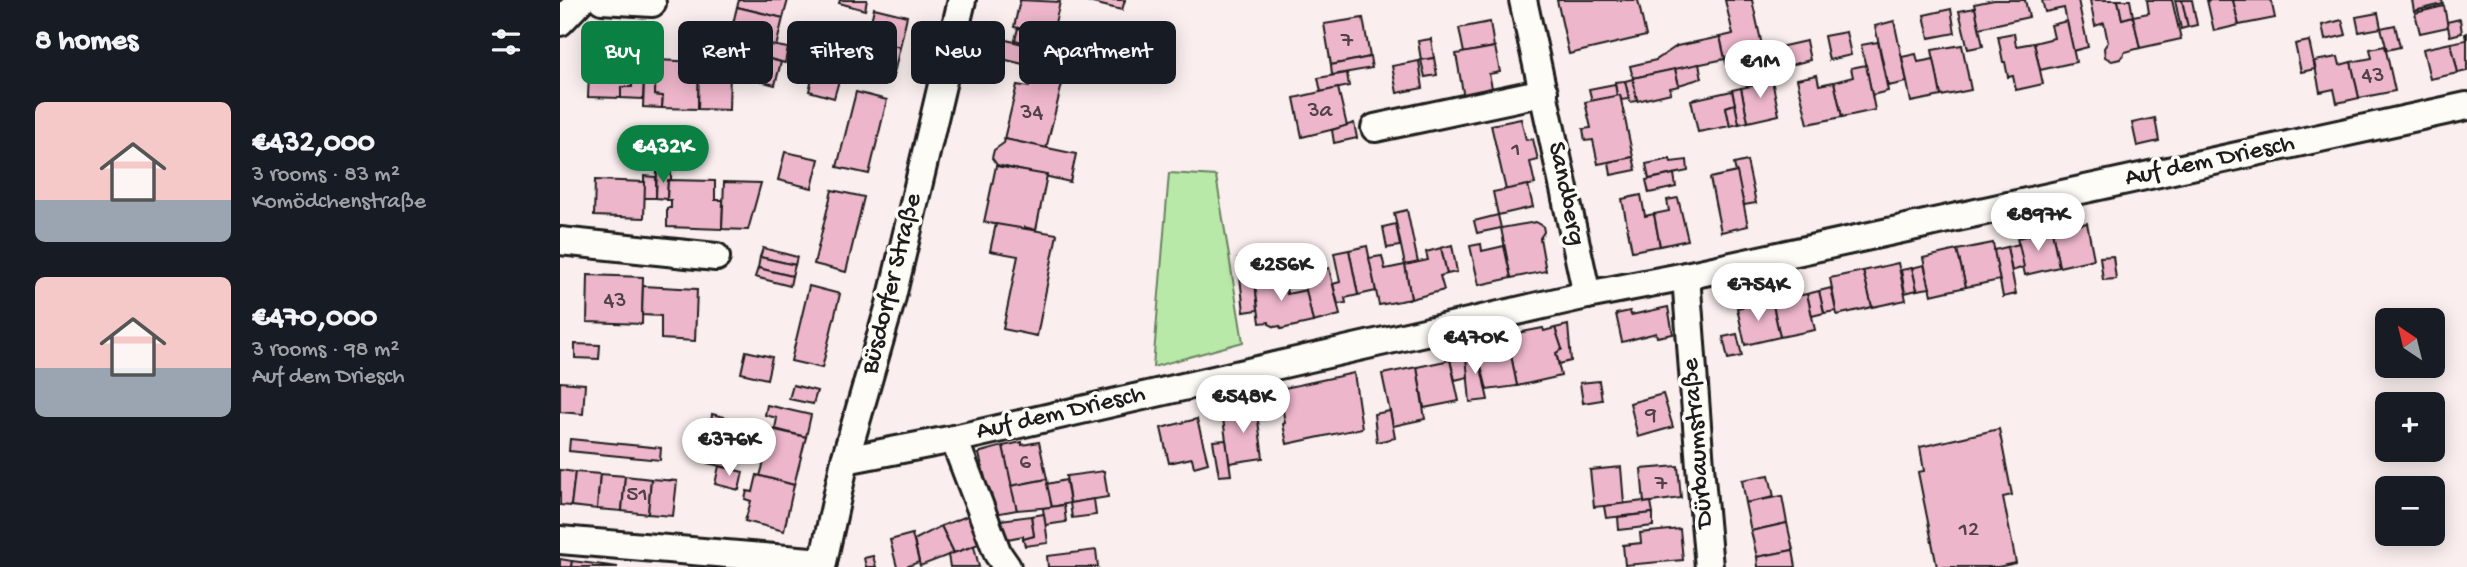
<!DOCTYPE html>
<meta charset="utf-8">
<style>
body{margin:0;font-family:"Gochi Hand",sans-serif;background:#20242c;color:#f1f3f6;height:100vh;display:flex;flex-direction:column;font-size:26px;white-space:nowrap}
*{box-sizing:border-box;margin:0}
p{font-size:23px;color:#9ea1a6}
.icon{flex:none;width:38px;height:38px;fill:none;stroke:currentColor;stroke-width:2;stroke-linecap:round;stroke-linejoin:round}
.map{position:relative;flex:1;overflow:hidden}
.sheet{display:flex;flex-direction:column;background:#171b24;width:560px}
.sheet>*{flex:none}
.hud{position:absolute;left:21px;top:21px;width:665px;height:63px;display:flex;gap:14px}
.needle{width:46px;rotate:325deg}
.buttons{position:absolute;left:1815px;top:308px;display:grid;gap:14px}
.buttons a{display:grid;place-items:center;width:70px;height:70px;border-radius:10px;background:#171b24;box-shadow:0 4px 18px #0003;font-size:35px}
.price{position:absolute;translate:-50% -60px;padding:0 16px;border-radius:24px;background:#fff;color:#222;font-size:23px;line-height:46px;filter:drop-shadow(0 2px 4px #0008)}
.price::after{content:'';position:absolute;left:50%;top:42px;width:21px;height:16px;margin-left:-10px;background:inherit;clip-path:polygon(0 0,100% 0,50% 100%)}
.price.selected{background:#0b8043;color:#fff}
ul{padding:0;list-style:none}
li{display:flex;align-items:center;gap:21px;height:175px;padding:0 35px}
li span{display:grid;place-items:center;flex:none;width:196px;height:140px;border-radius:10px;color:#555}
li>.icon{margin-inline-start:auto}
span .icon{width:84px;height:84px;fill:#fffc;stroke-width:1}
li b{font-size:30px}
h2{display:flex;justify-content:space-between;align-items:center;height:84px;padding:0 35px;font-size:30px}
.pill{padding:0 24px;border-radius:10px;background:#171b24;box-shadow:0 4px 18px #0003;font-size:24px;line-height:63px}
.pill.selected{background:#0b8043;color:#fff}
main{display:flex;flex:1;min-height:0}
.map>svg:first-child{display:block}
</style>
<main>
<section class="sheet">
<h2>8 homes<svg class="icon" aria-label="filters" viewBox="0 0 24 24"><path d="M4 7h16M4 17h16"/><circle cx="9" cy="7" r="2"/><circle cx="15" cy="17" r="2"/></svg></h2>
<ul>
<li><span style="background:linear-gradient(#f6c9c9 70%,#9aa5b1 0)"><svg class="icon" aria-label="home" viewBox="0 0 24 24"><path d="M3 11l9-7 9 7M6 9v11h12V9"/></svg></span><div><b>€432,000</b><p>3 rooms · 83 m²</p><p>Komödchenstraße</p></div></li>
<li><span style="background:linear-gradient(#f6c9c9 65%,#9aa5b1 0)"><svg class="icon" aria-label="home" viewBox="0 0 24 24"><path d="M3 11l9-7 9 7M6 9v11h12V9"/></svg></span><div><b>€470,000</b><p>3 rooms · 98 m²</p><p>Auf dem Driesch</p></div></li>
</ul>
</section>
<div class="map">
<svg width="1907" height="567" viewBox="0 0 1907 567">
<rect width="100%" height="100%" fill="#faeeee"/>
<filter id="ink" filterUnits="userSpaceOnUse"><feTurbulence type="fractalNoise" baseFrequency=".0143" numOctaves="2"/><feDisplacementMap in="SourceGraphic" scale="14" xChannelSelector="R" yChannelSelector="G"/><feConvolveMatrix kernelMatrix="1 2 1 2 8 2 1 2 1" color-interpolation-filters="sRGB"/></filter>
<g filter="url(#ink)">
<polygon fill="#b9e9a9" stroke="#6a8262" stroke-width="2" points="609,173 656,176 683,342 593,367"/>
<g fill="#eeb6cb" stroke="#1c1c1c" stroke-width="2">
<polygon points="179,0 228,0 223,18 177,7"/>
<polygon points="280,0 307,0 305,10 279,3"/>
<polygon points="460,0 500,2 492,36 454,27"/>
<polygon points="520,0 565,0 562,10"/>
<polygon points="997,0 1078,0 1086,36 1009,54"/>
<polygon points="1165,0 1192,0 1203,50 1165,59 1160,37 1173,34"/>
<polygon points="1434,0 1465,0 1469,17 1419,28 1414,4"/>
<polygon points="1482,0 1518,0 1528,47 1513,51 1504,8 1485,12"/>
<polygon points="1530,0 1558,0 1562,19 1573,16 1580,48 1565,52 1560,59 1552,61 1545,57 1544,48 1548,42 1544,23 1535,26"/>
<polygon points="1558,0 1570,0 1573,16 1562,19"/>
<polygon points="1587,0 1612,0 1621,39 1580,48 1573,16 1589,13"/>
<polygon points="1615,0 1622,0 1628,27 1621,29"/>
<polygon points="1622,0 1632,0 1637,25 1628,27"/>
<polygon points="1647,0 1673,0 1679,25 1654,31"/>
<polygon points="1673,0 1711,0 1715,18 1679,25"/>
<polygon points="1852,0 1882,0 1883,4 1854,11"/>
<polygon points="1884,6 1888,27 1860,33 1855,13"/>
<polygon points="177,7 223,18 216,47 170,36"/>
<polygon points="314,8 347,16 340,47 307,39"/>
<polygon points="1415,8 1423,46 1408,49 1399,11"/>
<polygon points="1391,9 1395,33 1369,38 1364,15"/>
<polygon points="1818,13 1821,28 1799,32 1796,17"/>
<polygon points="803,18 810,57 771,65 764,24"/>
<polygon points="1900,19 1902,33 1890,36 1887,22"/>
<polygon points="1782,20 1786,35 1765,40 1762,25"/>
<polygon points="1334,21 1347,82 1328,86 1315,26"/>
<polygon points="1507,21 1516,62 1480,70 1474,43 1494,38 1491,25"/>
<polygon points="930,22 934,47 904,53 899,28"/>
<polygon points="274,24 291,27 288,34 272,29"/>
<polygon points="1835,25 1840,47 1827,50 1821,28"/>
<polygon points="458,28 481,34 478,46 455,40"/>
<polygon points="272,29 288,34 281,65 265,61"/>
<polygon points="1286,32 1291,55 1269,60 1264,36"/>
<polygon points="1454,33 1456,46 1474,43 1483,84 1456,90 1453,76 1448,77 1445,62 1443,62 1438,36"/>
<polygon points="1907,33 1907,71 1898,73 1891,43 1906,40 1905,34"/>
<polygon points="1160,37 1165,59 1073,78 1070,66 1096,60 1117,46"/>
<polygon points="307,39 340,47 333,78 300,69"/>
<polygon points="442,39 467,45 463,64 438,58"/>
<polygon points="871,39 874,58 861,60 858,41"/>
<polygon points="1246,41 1250,60 1219,68 1215,48"/>
<polygon points="1749,41 1755,69 1741,72 1735,44"/>
<polygon points="194,42 228,48 225,63 190,54"/>
<polygon points="1318,42 1328,91 1312,95 1301,45"/>
<polygon points="1891,43 1898,73 1870,79 1863,49"/>
<polygon points="1402,45 1411,90 1381,96 1372,50"/>
<polygon points="1825,46 1835,91 1799,98 1791,62 1812,58 1810,49"/>
<polygon points="935,47 940,72 929,74 933,92 904,98 896,54"/>
<polygon points="1209,48 1212,61 1168,71 1165,59"/>
<polygon points="30,50 65,51 65,58 73,59 72,87 61,87 61,98 28,97"/>
<polygon points="65,51 85,52 83,99 61,98 61,87 72,87 73,59 65,58"/>
<polygon points="498,53 517,58 513,74 493,70"/>
<polygon points="1356,54 1358,62 1374,59 1381,96 1351,102 1342,57"/>
<polygon points="198,56 221,62 215,85 192,79"/>
<polygon points="810,57 812,68 772,75 771,65"/>
<polygon points="1778,57 1780,65 1791,62 1799,98 1777,103 1774,89 1760,92 1754,61"/>
<polygon points="874,58 877,75 865,77 861,60"/>
<polygon points="85,60 96,60 95,95 103,96 102,108 83,107"/>
<polygon points="96,60 139,62 138,109 102,108 103,96 95,95"/>
<polygon points="859,61 863,88 837,93 832,66"/>
<polygon points="1139,64 1142,78 1119,85 1115,69"/>
<polygon points="1306,65 1315,110 1282,117 1274,82 1293,77 1291,68"/>
<polygon points="1115,69 1119,86 1110,88 1111,93 1077,101 1073,78"/>
<polygon points="254,70 280,77 274,98 249,91"/>
<polygon points="139,71 170,71 169,110 138,109"/>
<polygon points="787,73 789,86 761,92 758,78"/>
<polygon points="1211,75 1219,115 1188,122 1181,88 1202,84 1201,77"/>
<polygon points="1257,75 1259,85 1274,82 1282,117 1248,124 1237,79"/>
<polygon points="473,76 502,84 486,149 444,139 457,85 469,87"/>
<polygon points="1073,79 1077,101 1070,102 1065,81"/>
<polygon points="1065,81 1069,99 1061,100 1060,95 1057,96 1055,82"/>
<polygon points="1055,84 1057,96 1032,101 1029,89"/>
<polygon points="778,88 787,126 742,137 734,98"/>
<polygon points="1181,88 1188,122 1179,124 1172,90"/>
<polygon points="1172,91 1175,104 1166,107 1170,126 1138,132 1131,100"/>
<polygon points="296,92 327,100 309,174 277,167"/>
<polygon points="1060,95 1073,157 1038,164 1033,140 1025,141 1023,129 1031,128 1025,102"/>
<polygon points="1175,104 1179,124 1170,126 1166,107"/>
<polygon points="1595,118 1599,141 1577,146 1572,123"/>
<polygon points="961,119 966,140 973,139 978,160 970,162 975,184 946,190 931,125"/>
<polygon points="794,123 797,138 774,143 772,130"/>
<polygon points="445,139 516,154 510,182 437,165 432,158 434,150 444,143"/>
<polygon points="225,152 259,159 252,188 218,180"/>
<polygon points="1073,157 1076,170 1051,175 1049,162"/>
<polygon points="1110,159 1111,162 1127,160 1128,171 1089,179 1086,164"/>
<polygon points="1187,161 1196,203 1184,205 1174,164"/>
<polygon points="436,166 487,175 476,230 464,227 463,230 424,222"/>
<polygon points="97,172 111,173 111,180 108,180 107,199 96,198"/>
<polygon points="1177,172 1188,226 1161,232 1150,178"/>
<polygon points="1114,174 1116,187 1089,193 1086,180"/>
<polygon points="84,176 96,177 96,198 84,198"/>
<polygon points="35,180 85,182 84,218 34,216"/>
<polygon points="108,180 155,181 155,200 163,200 162,229 107,227 107,208 111,208 111,200 107,200"/>
<polygon points="164,182 201,183 188,230 162,229"/>
<polygon points="968,185 973,207 938,215 933,192"/>
<polygon points="272,190 304,197 286,272 254,264"/>
<polygon points="1081,195 1085,216 1094,214 1100,246 1072,251 1062,199"/>
<polygon points="1118,198 1128,240 1100,246 1094,214 1109,211 1107,200"/>
<polygon points="847,210 858,263 845,265 834,213"/>
<polygon points="938,215 941,228 917,233 914,221"/>
<polygon points="976,222 983,226 984,232 980,238 986,271 951,278 941,228"/>
<polygon points="1527,223 1534,259 1499,267 1492,231"/>
<polygon points="436,224 497,234 477,336 443,329 458,256 430,251"/>
<polygon points="836,224 840,246 827,248 823,227"/>
<polygon points="1492,231 1499,267 1465,275 1457,238"/>
<polygon points="1433,243 1440,280 1406,287 1397,250"/>
<polygon points="921,244 922,251 944,246 951,278 919,285 910,246"/>
<polygon points="1459,244 1464,267 1452,271 1447,247"/>
<polygon points="892,245 897,272 887,274 881,248"/>
<polygon points="807,246 816,291 798,295 789,250"/>
<polygon points="1447,247 1456,294 1443,297 1434,250"/>
<polygon points="203,248 237,257 235,265 200,257"/>
<polygon points="881,248 887,274 880,276 884,290 851,299 845,265 868,260 866,252"/>
<polygon points="789,250 798,295 785,298 786,303 778,304 773,284 780,282 774,253"/>
<polygon points="1397,250 1406,287 1371,295 1363,258"/>
<polygon points="822,256 825,269 845,265 851,299 819,305 809,258"/>
<polygon points="1553,256 1556,279 1543,280 1540,257"/>
<polygon points="200,257 235,265 232,276 198,268"/>
<polygon points="693,257 698,310 684,312 678,259"/>
<polygon points="1338,263 1346,300 1312,307 1303,271"/>
<polygon points="1364,265 1370,288 1357,290 1352,268"/>
<polygon points="198,268 232,276 230,286 195,277"/>
<polygon points="769,268 780,315 753,322 742,275"/>
<polygon points="1352,268 1357,290 1345,293 1341,270"/>
<polygon points="1303,271 1312,307 1277,315 1270,278"/>
<polygon points="724,272 727,294 746,290 753,322 721,329 720,326 715,327 709,324 709,322 700,323 694,276"/>
<polygon points="28,275 83,277 82,324 27,322"/>
<polygon points="83,286 137,289 135,341 101,339 101,316 82,315"/>
<polygon points="249,286 280,294 262,368 231,361"/>
<polygon points="1271,288 1276,311 1264,313 1259,291"/>
<polygon points="1259,291 1264,313 1252,316 1247,294"/>
<polygon points="1247,294 1255,330 1220,337 1212,301"/>
<polygon points="1212,301 1220,337 1185,345 1177,308"/>
<polygon points="1108,307 1113,334 1097,337 1096,333 1062,342 1056,314 1070,311 1071,315"/>
<polygon points="1008,325 1011,361 999,364 996,353 1002,349 995,328"/>
<polygon points="983,328 984,331 995,328 1002,349 996,353 1001,376 957,386 947,335"/>
<polygon points="1177,334 1182,356 1168,359 1163,337"/>
<polygon points="948,339 957,386 927,390 916,345"/>
<polygon points="15,344 40,345 39,359 15,358"/>
<polygon points="916,345 928,400 910,402 905,347"/>
<polygon points="186,351 212,357 207,379 181,373"/>
<polygon points="906,357 908,377 895,380 890,360"/>
<polygon points="890,360 899,401 864,408 857,367"/>
<polygon points="857,367 865,419 833,426 822,374"/>
<polygon points="794,373 802,428 727,444 723,424 725,423 722,405 724,405 720,389"/>
<polygon points="1039,381 1042,400 1023,403 1020,383"/>
<polygon points="0,382 25,384 23,414 0,412"/>
<polygon points="233,385 257,391 253,404 229,399"/>
<polygon points="1103,394 1113,427 1078,437 1070,403"/>
<polygon points="207,405 251,415 246,437 215,429 217,418 205,415"/>
<polygon points="696,406 703,458 669,463 662,411"/>
<polygon points="830,411 835,438 817,442 814,414"/>
<polygon points="152,414 173,419 169,468 147,463 150,439 141,439 142,425 151,425"/>
<polygon points="637,419 648,463 634,467 632,458 609,463 601,428"/>
<polygon points="211,429 246,437 234,485 200,476 204,462 199,461 201,450 206,451"/>
<polygon points="1439,429 1452,495 1443,497 1456,563 1438,567 1377,567 1358,472 1364,471 1360,447"/>
<polygon points="10,439 101,448 100,460 9,451"/>
<polygon points="666,440 671,475 659,476 653,441"/>
<polygon points="462,442 462,445 479,442 487,479 451,486 443,446"/>
<polygon points="443,446 457,510 434,514 419,454 421,452"/>
<polygon points="159,466 183,472 179,490 155,484"/>
<polygon points="1118,466 1121,498 1084,503 1081,469"/>
<polygon points="1061,467 1064,504 1034,507 1030,470"/>
<polygon points="0,470 15,472 11,506 0,505"/>
<polygon points="544,471 548,497 510,503 506,476"/>
<polygon points="15,472 40,474 37,509 11,506"/>
<polygon points="40,474 65,476 62,511 37,509"/>
<polygon points="197,475 234,485 224,531 185,521 191,501 185,499 187,491 193,492"/>
<polygon points="1209,475 1214,497 1186,503 1182,480"/>
<polygon points="65,476 91,479 88,514 62,511"/>
<polygon points="91,479 117,481 113,516 88,514"/>
<polygon points="487,479 492,507 457,510 451,486"/>
<polygon points="506,480 510,503 492,507 487,484"/>
<polygon points="1222,496 1227,523 1191,531 1185,503"/>
<polygon points="534,499 536,515 512,518 510,503"/>
<polygon points="1084,501 1084,503 1091,502 1093,513 1046,518 1044,506"/>
<polygon points="504,505 506,522 485,525 483,508"/>
<polygon points="1093,513 1093,526 1059,530 1058,517"/>
<polygon points="484,514 488,543 465,546 463,539 474,536 471,516"/>
<polygon points="410,515 424,542 394,553 381,526"/>
<polygon points="471,516 474,536 463,539 463,536 437,541 432,521"/>
<polygon points="1227,523 1233,550 1197,557 1191,531"/>
<polygon points="381,526 394,553 360,566 354,540"/>
<polygon points="1120,529 1123,560 1065,565 1063,545 1081,543 1080,533"/>
<polygon points="352,534 359,562 346,567 337,567 330,540"/>
<polygon points="414,546 419,567 390,567 388,555"/>
<polygon points="536,550 538,567 488,567 487,556"/>
<polygon points="1233,550 1236,567 1198,567 1197,557"/>
<polygon points="313,556 316,567 306,567 304,558"/>
<polygon points="0,559 12,561 11,567 0,567"/>
<polygon points="12,561 58,567 11,567"/>
</g>
<g fill="none" stroke-linecap="round" stroke-linejoin="round">
<g stroke="#1c1c1c" stroke-width="32">
<g id="minor">
<polyline points="42,0 92,3"/>
<polyline points="963,0 1027,295"/>
<polyline points="0,22 21,0"/>
<polyline points="815,128 984,92"/>
<polyline points="0,241 156,257"/>
<polyline points="1126,276 1140,466 1149,567"/>
<polyline points="394,439 438,554 447,567"/>
<polyline points="285,460 394,439 1027,295 1126,276 1907,106"/>
<polyline points="0,540 263,562"/>
<polyline points="262,567 285,460 331,301 402,0"/>
</g>
</g>
<use href="#minor" stroke="#fdfcf7" stroke-width="26"/>
</g>
</g>
<g text-anchor="middle" dominant-baseline="central" stroke-width="7" stroke-linejoin="round" paint-order="stroke">
<g font-size="23" fill="#504248">
<text x="787" y="41">7</text>
<text x="1813" y="76">43</text>
<text x="760" y="111">3a</text>
<text x="472" y="113">34</text>
<text x="956" y="150">1</text>
<text x="55" y="301">43</text>
<text x="1091" y="415">9</text>
<text x="465" y="463">6</text>
<text x="1101" y="484">7</text>
<text x="77" y="495">51</text>
<text x="1409" y="530">12</text>
</g>
<g font-size="26" fill="#1c1c1c" stroke="#fdfcf7">
<text transform="translate(1650 162) rotate(-12)">Auf dem Driesch</text>
<text transform="translate(1005 194) rotate(78)">Sandberg</text>
<text transform="translate(333 284) rotate(-76)">Büsdorfer Straße</text>
<text transform="translate(501 414) rotate(-13)">Auf dem Driesch</text>
<text transform="translate(1139 443) rotate(-95)">Dürbaumstraße</text>
</g>
</g>
</svg>
<div class="buttons">
<a><svg class="needle" viewBox="-14 -14 28 28"><path d="M0-13l5 13h-10z" fill="#e53935"/><path d="M0 13l5-13h-10z" fill="#9ea1a6"/></svg></a>
<a>+</a>
<a>−</a>
</div>
<b class="price" style="left:1200px;top:100px">€1M</b>
<b class="price selected" style="left:103px;top:185px">€432K</b>
<b class="price" style="left:1478px;top:253px">€897K</b>
<b class="price" style="left:721px;top:303px">€256K</b>
<b class="price" style="left:1198px;top:323px">€754K</b>
<b class="price" style="left:915px;top:376px">€470K</b>
<b class="price" style="left:683px;top:435px">€548K</b>
<b class="price" style="left:169px;top:478px">€376K</b>
<div class="hud">
<a class="pill selected">Buy</a>
<a class="pill">Rent</a>
<a class="pill">Filters</a>
<a class="pill">New</a>
<a class="pill">Apartment</a>
</div>
</div>
</main>
